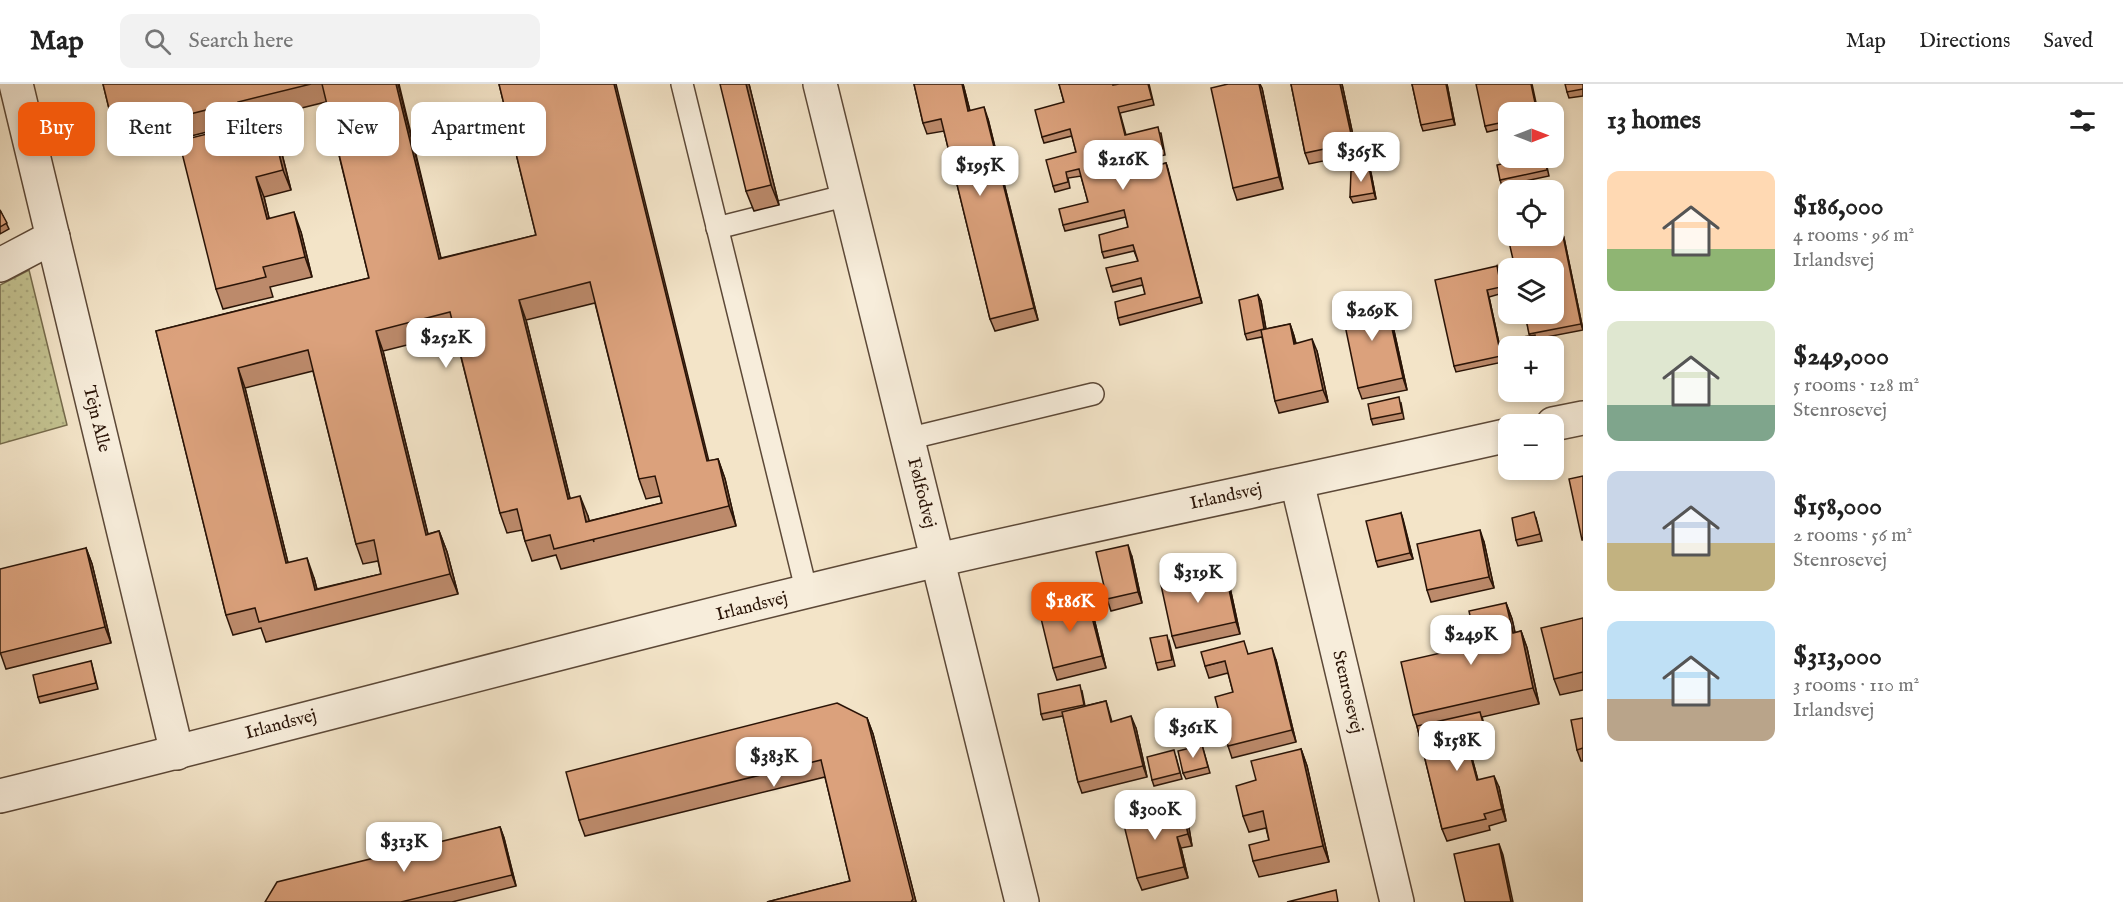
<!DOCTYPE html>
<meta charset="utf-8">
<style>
body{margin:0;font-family:"IM FELL English",serif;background:#f2f2f2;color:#222;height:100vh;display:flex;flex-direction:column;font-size:22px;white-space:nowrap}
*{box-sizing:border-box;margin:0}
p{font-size:20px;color:#767676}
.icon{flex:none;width:33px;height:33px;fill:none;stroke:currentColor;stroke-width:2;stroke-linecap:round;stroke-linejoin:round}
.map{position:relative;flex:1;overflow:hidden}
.details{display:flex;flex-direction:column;background:#fff;width:540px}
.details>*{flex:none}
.banner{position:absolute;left:18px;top:18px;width:570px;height:54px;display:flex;gap:12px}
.needle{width:39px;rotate:90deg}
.controls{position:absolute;left:1498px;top:18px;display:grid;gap:12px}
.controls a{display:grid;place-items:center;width:66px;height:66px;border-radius:12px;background:#fff;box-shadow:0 3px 9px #0003;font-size:30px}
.price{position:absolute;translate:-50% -51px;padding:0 14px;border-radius:12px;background:#fff;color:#222;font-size:20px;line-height:39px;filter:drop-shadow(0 2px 3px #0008)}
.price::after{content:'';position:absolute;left:50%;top:36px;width:18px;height:14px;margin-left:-9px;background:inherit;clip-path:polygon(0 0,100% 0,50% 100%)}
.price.on{background:#ea580c;color:#fff}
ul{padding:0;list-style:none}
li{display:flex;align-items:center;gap:18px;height:150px;padding:0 24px}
li span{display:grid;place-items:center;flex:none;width:168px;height:120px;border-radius:12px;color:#555}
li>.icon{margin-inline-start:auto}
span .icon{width:72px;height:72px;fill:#fffc;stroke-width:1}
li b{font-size:26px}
h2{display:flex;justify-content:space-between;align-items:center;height:72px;padding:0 24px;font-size:26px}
.pill{padding:0 21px;border-radius:12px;background:#fff;box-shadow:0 3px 9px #0003;font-size:21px;line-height:54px}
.pill.on{background:#ea580c;color:#fff}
header{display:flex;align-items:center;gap:36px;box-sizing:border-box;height:84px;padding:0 30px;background:#fff;border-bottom:2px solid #e0e0e0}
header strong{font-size:28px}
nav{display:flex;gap:33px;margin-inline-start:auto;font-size:21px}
.search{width:420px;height:54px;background:#f2f2f2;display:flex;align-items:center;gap:15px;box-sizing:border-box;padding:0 21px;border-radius:12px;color:#767676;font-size:22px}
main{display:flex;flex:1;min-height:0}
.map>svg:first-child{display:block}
</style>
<header>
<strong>Map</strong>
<div class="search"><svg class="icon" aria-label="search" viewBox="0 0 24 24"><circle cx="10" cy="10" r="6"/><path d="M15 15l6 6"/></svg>Search here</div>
<nav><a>Map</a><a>Directions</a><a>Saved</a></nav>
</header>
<main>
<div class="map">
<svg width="1583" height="818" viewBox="0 0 1583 818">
<defs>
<pattern id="park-dots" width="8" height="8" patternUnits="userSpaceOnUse" patternTransform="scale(1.5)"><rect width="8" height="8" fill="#c3c290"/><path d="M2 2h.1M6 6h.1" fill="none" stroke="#a8a67b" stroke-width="1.8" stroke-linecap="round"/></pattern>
</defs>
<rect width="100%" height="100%" fill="#f3e4c8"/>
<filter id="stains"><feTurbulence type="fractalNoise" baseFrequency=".00333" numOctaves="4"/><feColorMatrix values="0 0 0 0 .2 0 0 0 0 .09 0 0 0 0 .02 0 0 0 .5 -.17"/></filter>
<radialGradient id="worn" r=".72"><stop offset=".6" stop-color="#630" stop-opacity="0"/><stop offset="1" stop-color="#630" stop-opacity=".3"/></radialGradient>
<polygon fill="url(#park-dots)" stroke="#766b4c" stroke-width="1.5" points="29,186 67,341 0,360 0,201"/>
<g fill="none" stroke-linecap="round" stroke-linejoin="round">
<g stroke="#5c4837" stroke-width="24">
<g id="service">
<polyline points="682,0 807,509"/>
<polyline points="717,144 848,111"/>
<polyline points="907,355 1093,310"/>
</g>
</g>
<g stroke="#5c4837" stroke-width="36">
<g id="minor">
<polyline points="16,0 177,669"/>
<polyline points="820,0 1022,818"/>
<polyline points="0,181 53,153"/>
<polyline points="1297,398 1397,818"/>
</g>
</g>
<g stroke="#5c4837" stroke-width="36">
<g id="tertiary">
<polyline points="1553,340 1583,334"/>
<path d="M0,712C313,636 624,549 938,476C1128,432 1319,394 1509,351"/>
</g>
</g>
<use href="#service" stroke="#f7eddb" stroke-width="21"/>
<use href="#minor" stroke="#f7eddb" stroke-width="33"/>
<use href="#tertiary" stroke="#f7eddb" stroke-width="33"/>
</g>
<g fill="#bc8a6b" stroke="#2a1407" stroke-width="1.5" fill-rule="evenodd">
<path d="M103,0H400H399L441,174L536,151L499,0L709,377L718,375L725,395L736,442L561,485L556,471L532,477L525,457L522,446L507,449L500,429L455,249L383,267L428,450L439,447L447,468L458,510L266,558L261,544L233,551L226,531L156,247L369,194L326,18L245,38L248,48L280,62L291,106L264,113L269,134L301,148L312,193L270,203L273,213L223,225L216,205L223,44L123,69L115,49ZM595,219L639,395L646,415L660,412L662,419L589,437L588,432L570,414L526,236ZM313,287L356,460L363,480L378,477L381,490L317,505L314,494L288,479L245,304Z"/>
<polygon points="749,0 779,121 754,127 746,107"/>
<polygon points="914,0 963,0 970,27 988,35 1038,236 995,247 990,235 944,47 927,50 923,39"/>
<polygon points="1059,0 1114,0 1114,1 1149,0 1154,21 1120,29 1126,51 1161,49 1165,71 1132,78 1135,88 1166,79 1202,219 1120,241 1118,234 1145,210 1143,201 1113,208 1111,202 1138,177 1134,167 1104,174 1102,168 1128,143 1126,133 1065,147 1063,141 1088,118 1081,92 1068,94 1070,104 1055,108 1053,102 1076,68 1072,52 1044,59 1042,53 1064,18"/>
<polygon points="1291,0 1342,0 1357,70 1309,80 1305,69"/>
<polygon points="1412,0 1447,0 1455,41 1423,47 1421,41"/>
<polygon points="1583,0 1583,12 1569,14 1567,8"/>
<polygon points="1262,4 1283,105 1237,116 1233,104"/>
<polygon points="1509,28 1509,43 1487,48 1485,42"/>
<polygon points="1545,74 1549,92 1502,102 1500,96"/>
<polygon points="1369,83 1371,89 1376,115 1353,119 1350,113"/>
<polygon points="0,126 9,145 0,150"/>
<polygon points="1564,154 1583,246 1536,255 1538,262 1530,252 1525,230"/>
<polygon points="1497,182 1503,209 1489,213 1503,278 1456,288 1454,282"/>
<polygon points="1258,211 1261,217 1266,245 1290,240 1294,252 1296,259 1317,267 1328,318 1279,329 1275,317 1262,253 1247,256 1245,250"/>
<polygon points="1389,224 1407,306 1362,315 1358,304"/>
<polygon points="1401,319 1404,335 1373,341 1371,335"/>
<polygon points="1401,429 1413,475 1378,483 1376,477"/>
<polygon points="1536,434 1542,457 1518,462 1516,456"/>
<polygon points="1484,458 1494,504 1431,518 1427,506"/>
<polygon points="86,464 92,480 111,559 6,585 0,568"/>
<polygon points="1132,473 1142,519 1111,527 1107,515"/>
<polygon points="1225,487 1229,499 1240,550 1176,564 1172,552"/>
<polygon points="1087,514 1092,526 1106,584 1057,596 1053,584"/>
<polygon points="1506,519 1512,535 1515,549 1521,547 1527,564 1539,620 1482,633 1489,658 1469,663 1478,696 1499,703 1506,737 1489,742 1490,746 1447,757 1442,745 1417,642 1413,631 1476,561"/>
<polygon points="1583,534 1583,606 1560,611 1554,595"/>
<polygon points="1169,557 1175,582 1158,586 1156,579"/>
<polygon points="1249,570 1276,576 1296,658 1232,674 1228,662 1233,608 1228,589 1209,594 1205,582"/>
<polygon points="91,577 98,605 40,619 38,613"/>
<polygon points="1082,607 1085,622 1106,617 1112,638 1136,644 1147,693 1082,709 1078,698 1063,632 1043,636 1041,630"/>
<polygon points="867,634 873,650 916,818 767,818 850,797 825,693 585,752 579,736"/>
<polygon points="1583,634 1583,677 1581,677 1577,666"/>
<polygon points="1202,661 1210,689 1186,695 1183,689"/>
<polygon points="1301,665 1307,682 1329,778 1259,793 1253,777 1269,756 1266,744 1249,748 1243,732 1256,696"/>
<polygon points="1176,673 1182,695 1154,702 1152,696"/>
<polygon points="1174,735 1189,744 1192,762 1181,764 1188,794 1142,806 1137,794"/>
<polygon points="500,743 504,754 516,802 452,818 265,818"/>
</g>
<g fill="#997157" stroke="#2a1407" stroke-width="1.5">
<polygon points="396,0 398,0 446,195 439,175"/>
<polygon points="614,0 616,0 714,398 707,377"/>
<polygon points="746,0 749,0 779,121 771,101"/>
<polygon points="962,0 963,0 973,39 968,27"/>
<polygon points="1259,0 1260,0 1262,4 1283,105 1279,93"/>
<polygon points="1340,0 1342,0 1357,70 1353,59"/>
<polygon points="1446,0 1447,0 1455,41 1453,35"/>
<polygon points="1531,0 1532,0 1538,28 1537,28"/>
<polygon points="238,18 245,38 253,69 245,49"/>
<polygon points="984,23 988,35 1038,236 1034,224"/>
<polygon points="272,42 280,62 291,106 283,86"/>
<polygon points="1166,79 1168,85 1202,219 1200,213"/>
<polygon points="1369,83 1371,89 1376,115 1374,109"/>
<polygon points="256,93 264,113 274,155 267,135"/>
<polygon points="294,128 301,148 312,193 305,173"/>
<polygon points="1562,147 1564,154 1583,246 1581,240"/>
<polygon points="1497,182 1499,188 1503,209 1501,203"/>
<polygon points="1487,206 1489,213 1503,278 1501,272"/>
<polygon points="1258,211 1261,217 1267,252 1264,245"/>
<polygon points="1385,213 1389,224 1407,306 1403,294"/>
<polygon points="519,216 526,236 575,435 568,415"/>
<polygon points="1290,240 1294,252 1298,272 1294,260"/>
<polygon points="376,247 383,267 433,471 426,451"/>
<polygon points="1312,255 1317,267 1328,318 1323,306"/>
<polygon points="238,284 245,304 293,499 286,479"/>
<polygon points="718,375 725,395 736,442 729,422"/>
<polygon points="580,412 588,432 594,458 586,438"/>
<polygon points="1401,429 1403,435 1413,475 1410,469"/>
<polygon points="1480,446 1484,458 1494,504 1489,493"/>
<polygon points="439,447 447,468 458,510 450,490"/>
<polygon points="1128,461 1132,473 1142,519 1138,508"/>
<polygon points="86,464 92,480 111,559 105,543"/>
<polygon points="307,474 314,494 321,522 315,506"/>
<polygon points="1225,487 1229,499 1240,550 1236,538"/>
<polygon points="1087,514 1092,526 1106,584 1102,572"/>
<polygon points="1506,519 1512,535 1519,566 1513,549"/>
<polygon points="1521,547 1527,564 1539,620 1533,604"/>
<polygon points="1272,564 1276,576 1296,658 1292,646"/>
<polygon points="1131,632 1136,644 1147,693 1143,682"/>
<polygon points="867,634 873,650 916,818 911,818"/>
<polygon points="1465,651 1469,663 1481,708 1477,696"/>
<polygon points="1301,665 1307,682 1329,778 1323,762"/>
<polygon points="1494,692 1499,703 1506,737 1502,725"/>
<polygon points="1184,733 1189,744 1192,762 1188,750"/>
<polygon points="500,743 504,754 516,802 512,791"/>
<polygon points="1177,753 1181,764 1188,794 1184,783"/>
<polygon points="1499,760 1503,771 1513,818 1511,818"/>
</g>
<g fill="#dba17c" stroke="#2a1407" stroke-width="1.5" fill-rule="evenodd">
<polygon points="103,0 311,0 238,18 245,49 272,42 283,86 256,93 267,135 294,128 305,173 263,183 266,193 216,205 179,57 223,46 218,23 115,49"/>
<path d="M322,0H396L439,175L536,151L499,0H614L707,377L718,375L729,422L554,465L550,451L525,457L517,425L500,429L450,228L376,247L426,451L439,447L450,490L259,538L255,524L226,531L156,247L369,194ZM590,198L639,395L655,392L662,419L586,438L580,412L568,415L519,216ZM308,266L356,460L374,456L381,490L315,506L307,474L286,479L238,284Z"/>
<polygon points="720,0 746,0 771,101 746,107"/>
<polygon points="914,0 962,0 968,27 984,23 1034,224 990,235 941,35 923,39"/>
<polygon points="1059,0 1113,0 1113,1 1119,0 1148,0 1152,15 1118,23 1125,51 1158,43 1163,65 1130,72 1134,88 1166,79 1200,213 1118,234 1115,218 1145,210 1141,194 1111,202 1106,184 1138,177 1133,161 1102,168 1099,151 1128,143 1124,126 1063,141 1059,125 1088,118 1079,85 1066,88 1068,98 1053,102 1046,76 1076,68 1070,45 1042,53 1035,26 1064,18"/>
<polygon points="1228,0 1259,0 1279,93 1233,104 1211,4"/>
<polygon points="1291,0 1340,0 1353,59 1305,69"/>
<polygon points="1412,0 1446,0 1453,35 1421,41"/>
<polygon points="1476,0 1531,0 1537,28 1509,28 1509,37 1485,42"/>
<polygon points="1565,0 1583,0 1583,5 1567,8"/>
<polygon points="1526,74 1545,74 1547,86 1500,96 1497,81"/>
<polygon points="1369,83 1374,109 1350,113 1351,87"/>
<polygon points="0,126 7,139 0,143"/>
<polygon points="1562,147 1581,240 1529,250 1525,230 1554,230 1554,184 1515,184 1509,158 1542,152 1554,152 1554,149"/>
<polygon points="1497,182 1501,203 1487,206 1501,272 1454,282 1435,196"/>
<polygon points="1258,211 1264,245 1245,250 1239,216"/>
<polygon points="1385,213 1403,294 1358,304 1341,222"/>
<polygon points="1290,240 1294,260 1312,255 1323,306 1275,317 1261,246"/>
<polygon points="1535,251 1537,262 1519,262 1517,254"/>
<polygon points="1399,313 1402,329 1371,335 1368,320"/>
<polygon points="1583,392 1583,456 1582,456 1569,395"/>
<polygon points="1534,428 1540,450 1516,456 1512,434"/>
<polygon points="1401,429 1410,469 1376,477 1366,437"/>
<polygon points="1480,446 1489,493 1427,506 1417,460"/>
<polygon points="1128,461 1138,508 1107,515 1096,468"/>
<polygon points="86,464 105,543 0,569 0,485"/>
<polygon points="1225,487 1236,538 1172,552 1161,501"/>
<polygon points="1087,514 1102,572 1053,584 1039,526"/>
<polygon points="1506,519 1513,549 1521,547 1533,604 1413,631 1401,578 1476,561 1469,527"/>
<polygon points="1583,534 1583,588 1554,595 1541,544"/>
<polygon points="1167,551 1172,576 1156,579 1150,554"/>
<polygon points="1244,557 1248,570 1272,564 1292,646 1228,662 1215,613 1233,608 1225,577 1205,582 1201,568"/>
<polygon points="91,577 96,599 38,613 33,591"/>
<polygon points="1080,601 1084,621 1041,630 1038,610"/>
<polygon points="1106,617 1111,638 1131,632 1143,682 1078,698 1062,628"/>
<polygon points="837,619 867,634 913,815 911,818 767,818 850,797 821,676 579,736 566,688"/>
<polygon points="1480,628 1485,646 1465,651 1477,696 1494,692 1502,725 1484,730 1486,735 1442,745 1417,642"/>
<polygon points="1583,634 1583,664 1577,666 1571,636"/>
<polygon points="1202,661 1208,683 1183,689 1178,667"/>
<polygon points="1301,665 1323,762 1253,777 1249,761 1269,756 1263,727 1243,732 1236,702 1256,696 1251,677"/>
<polygon points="1174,666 1180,689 1152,696 1147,673"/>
<polygon points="1170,722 1173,735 1184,733 1188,750 1177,753 1184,783 1137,794 1122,733"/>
<polygon points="500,743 512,791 401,818 265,818 277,798"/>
<polygon points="1499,760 1511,818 1465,818 1454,770"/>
<polygon points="1336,806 1338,818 1287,818"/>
</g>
<g text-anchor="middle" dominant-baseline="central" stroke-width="4.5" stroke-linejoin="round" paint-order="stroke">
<g font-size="18" fill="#2a1407" stroke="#f7eddb">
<text transform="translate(96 335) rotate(76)">Tejn Alle</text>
<text transform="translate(921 409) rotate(76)">Følfodvej</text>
<text transform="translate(1226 413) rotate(-12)">Irlandsvej</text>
<text transform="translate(752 523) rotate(-14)">Irlandsvej</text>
<text transform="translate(1347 608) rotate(77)">Stenrosevej</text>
<text transform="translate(281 641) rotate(-15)">Irlandsvej</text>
</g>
</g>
<rect width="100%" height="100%" filter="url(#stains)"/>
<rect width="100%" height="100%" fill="url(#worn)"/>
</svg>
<div class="controls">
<a><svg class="needle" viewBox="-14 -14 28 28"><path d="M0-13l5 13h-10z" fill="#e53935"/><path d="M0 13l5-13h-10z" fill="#767676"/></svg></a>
<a><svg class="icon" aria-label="locate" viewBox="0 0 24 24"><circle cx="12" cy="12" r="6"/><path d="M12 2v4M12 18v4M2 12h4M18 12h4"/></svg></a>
<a><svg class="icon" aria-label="layers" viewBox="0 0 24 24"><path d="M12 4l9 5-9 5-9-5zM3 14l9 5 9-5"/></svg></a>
<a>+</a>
<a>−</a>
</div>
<b class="price" style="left:1361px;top:99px">$365K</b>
<b class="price" style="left:1123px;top:107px">$216K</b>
<b class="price" style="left:980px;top:113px">$195K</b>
<b class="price" style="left:1372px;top:258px">$269K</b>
<b class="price" style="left:446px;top:285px">$252K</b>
<b class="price" style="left:1198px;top:520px">$319K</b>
<b class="price on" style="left:1070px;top:549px">$186K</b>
<b class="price" style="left:1471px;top:582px">$249K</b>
<b class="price" style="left:1193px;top:675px">$361K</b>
<b class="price" style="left:1457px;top:688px">$158K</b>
<b class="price" style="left:774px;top:704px">$383K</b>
<b class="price" style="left:1155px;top:757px">$300K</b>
<b class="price" style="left:404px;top:789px">$313K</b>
<div class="banner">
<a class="pill on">Buy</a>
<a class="pill">Rent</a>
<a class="pill">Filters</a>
<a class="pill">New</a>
<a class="pill">Apartment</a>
</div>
</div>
<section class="details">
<h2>13 homes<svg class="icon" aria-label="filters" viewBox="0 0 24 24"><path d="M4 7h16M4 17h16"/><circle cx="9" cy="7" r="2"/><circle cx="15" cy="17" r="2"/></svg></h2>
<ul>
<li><span style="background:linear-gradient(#ffd9b3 65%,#8fb573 0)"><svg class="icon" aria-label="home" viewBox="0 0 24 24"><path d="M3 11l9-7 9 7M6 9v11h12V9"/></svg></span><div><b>$186,000</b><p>4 rooms · 96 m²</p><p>Irlandsvej</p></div></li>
<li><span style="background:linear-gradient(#dfe7d0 70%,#7fa58c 0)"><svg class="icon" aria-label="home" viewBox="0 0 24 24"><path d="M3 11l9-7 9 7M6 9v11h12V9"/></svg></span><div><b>$249,000</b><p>5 rooms · 128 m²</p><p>Stenrosevej</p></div></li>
<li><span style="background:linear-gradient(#c9d6e8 60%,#c2b280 0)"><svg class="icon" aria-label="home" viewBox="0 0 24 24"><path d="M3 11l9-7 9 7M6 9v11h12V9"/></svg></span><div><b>$158,000</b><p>2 rooms · 56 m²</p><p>Stenrosevej</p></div></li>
<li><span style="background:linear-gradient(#bfe0f5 65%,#b9a48a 0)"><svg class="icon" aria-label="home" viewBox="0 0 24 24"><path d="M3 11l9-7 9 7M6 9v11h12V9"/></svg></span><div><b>$313,000</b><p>3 rooms · 110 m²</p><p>Irlandsvej</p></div></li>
</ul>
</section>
</main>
